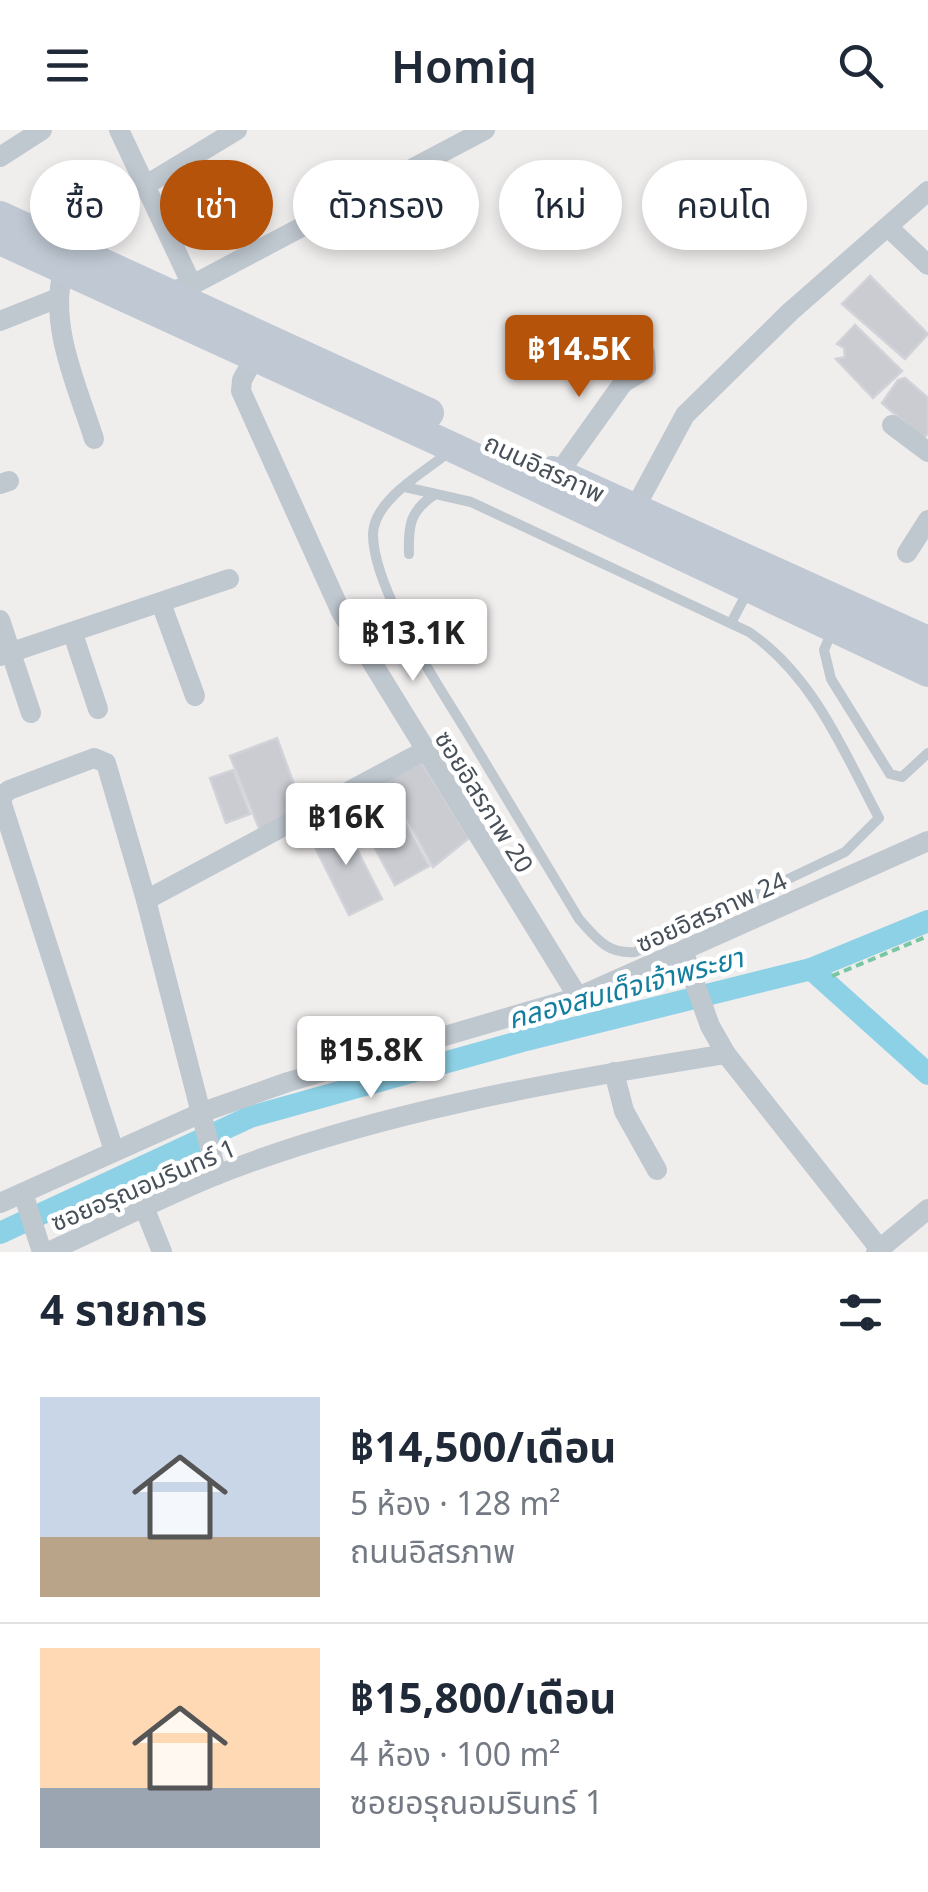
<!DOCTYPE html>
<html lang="th">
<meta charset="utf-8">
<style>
body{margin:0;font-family:"Noto Sans","Noto Sans Thai",sans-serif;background:#f6f6f7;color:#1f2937;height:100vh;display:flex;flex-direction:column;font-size:38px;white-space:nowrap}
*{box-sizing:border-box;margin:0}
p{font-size:32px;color:#747a83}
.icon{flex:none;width:55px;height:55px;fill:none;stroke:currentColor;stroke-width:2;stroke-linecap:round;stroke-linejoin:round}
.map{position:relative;height:1122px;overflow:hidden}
.sheet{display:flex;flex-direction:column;background:#fff;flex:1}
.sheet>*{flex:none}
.hud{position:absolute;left:30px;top:30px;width:870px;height:90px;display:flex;gap:20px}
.price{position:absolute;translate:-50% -85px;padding:0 22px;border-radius:10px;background:#fff;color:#222;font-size:32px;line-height:65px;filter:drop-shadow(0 2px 5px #0008)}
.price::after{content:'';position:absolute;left:50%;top:60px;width:30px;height:22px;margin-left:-15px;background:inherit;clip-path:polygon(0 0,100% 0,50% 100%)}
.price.on{background:#b45309;color:#fff}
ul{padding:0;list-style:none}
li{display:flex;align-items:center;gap:30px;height:250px;padding:0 40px}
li+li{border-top:2px solid #e0e1e3}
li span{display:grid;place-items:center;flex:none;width:280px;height:200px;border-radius:0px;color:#555}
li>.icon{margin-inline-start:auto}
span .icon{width:120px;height:120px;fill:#fffc;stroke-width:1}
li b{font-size:42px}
h2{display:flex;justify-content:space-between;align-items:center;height:120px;padding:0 40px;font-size:42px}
.pill{padding:0 35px;border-radius:45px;background:#fff;box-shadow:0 5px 15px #0003;font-size:35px;line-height:90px}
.pill.on{background:#b45309;color:#fff}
header{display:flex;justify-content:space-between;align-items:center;height:130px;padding:0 40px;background:#fff;font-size:45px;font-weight:600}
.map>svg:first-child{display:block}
</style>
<header><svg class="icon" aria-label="menu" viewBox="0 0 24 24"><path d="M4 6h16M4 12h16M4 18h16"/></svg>Homiq<svg class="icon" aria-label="search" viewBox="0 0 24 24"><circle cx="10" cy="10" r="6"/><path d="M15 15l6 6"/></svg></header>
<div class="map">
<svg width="928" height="1122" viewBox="0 0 928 1122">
<rect width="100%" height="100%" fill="#f0eded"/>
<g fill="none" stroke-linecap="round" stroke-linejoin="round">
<g stroke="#8dd1e6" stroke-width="22">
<polyline points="811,839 928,944"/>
<polyline points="0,1103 250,987 526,910 811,839 928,791"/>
</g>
</g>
<g fill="#caccd2" stroke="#d1d3d9" stroke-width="2.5">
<polygon points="870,146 928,204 905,229 842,174"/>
<polygon points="855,195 902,241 873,268 836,229 845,227 844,218 837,214"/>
<polygon points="905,248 928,268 928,303 923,309 882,273 898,250"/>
<polygon points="277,608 304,682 261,703 230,626"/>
<polygon points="422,633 469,708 433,737 386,651"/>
<polygon points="233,640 250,684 226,693 210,648"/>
<polygon points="383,653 429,736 395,755 349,671"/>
<polygon points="342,690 382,769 349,785 310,707"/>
</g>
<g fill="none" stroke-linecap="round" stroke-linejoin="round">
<polyline stroke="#78c7a2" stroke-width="4" stroke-dasharray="8 5" stroke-linecap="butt" points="832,846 928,806"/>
<g stroke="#bfc7cf" stroke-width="10">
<path d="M405,357L471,372L749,502C814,547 843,620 879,688L845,722L635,822C607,824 597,809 579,789C542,727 505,666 468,604C439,556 373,460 373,404C374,369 425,342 449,322"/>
<path d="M409,424C408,395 410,381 435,364"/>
<polyline points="731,493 748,461"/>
<polyline points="833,499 824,520 831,549 890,644 902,647 928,623"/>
</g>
<g stroke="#bfc7cf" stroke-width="20">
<polyline points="119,0 192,155"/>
<polyline points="0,27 42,0"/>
<polyline points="146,55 237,0"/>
<polyline points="888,97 928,135"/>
<path d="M64,139C47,193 78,258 94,309"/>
<polyline points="168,162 192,155 485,0"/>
<polyline points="0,191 58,168"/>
<polyline points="255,227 242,250 241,261 341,482 578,867"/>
<polyline points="892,295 928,322"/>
<polyline points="558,344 623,253 646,239 645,223 631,201"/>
<polyline points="0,354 9,351"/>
<polyline points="635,378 685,285 790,182 928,61"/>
<polyline points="907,423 928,390"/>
<polyline points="161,473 195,566"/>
<polyline points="0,490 31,583"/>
<polyline points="73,504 98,579"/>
<polyline points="0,526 229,449"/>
<polyline points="146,770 424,621"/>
<polyline points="684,823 710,896 726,924 879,1118"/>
<polyline points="614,942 624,981 657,1040"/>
<polyline points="114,1021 2,674 2,666 9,660 94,628 106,633 146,770 217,1045"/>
<polyline points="23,1063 42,1122"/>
<polyline points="0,1073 203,982 288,952 578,867 928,711"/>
<polyline points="144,1077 162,1122"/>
<path d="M48,1122C103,1097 158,1069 214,1046C378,981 554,952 726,924"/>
<polyline points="876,1122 928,1079"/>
</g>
<g stroke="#bfc8d3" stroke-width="30">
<polyline points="0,86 429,283"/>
<polyline points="0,110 454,318 928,542"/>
<polyline points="552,341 928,511"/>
</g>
</g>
<g text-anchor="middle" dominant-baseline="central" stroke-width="9" stroke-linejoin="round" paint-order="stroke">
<g font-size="25" fill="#475059" stroke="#fff">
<text transform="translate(545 337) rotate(25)">ถนนอิสรภาพ</text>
<text transform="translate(485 671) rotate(58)">ซอยอิสรภาพ 20</text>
<text transform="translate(711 781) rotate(-24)">ซอยอิสรภาพ 24</text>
<text transform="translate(143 1054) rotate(-23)">ซอยอรุณอมรินทร์ 1</text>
</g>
<g font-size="28" font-style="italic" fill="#147e9f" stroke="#fff">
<text transform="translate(625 857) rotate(-15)">คลองสมเด็จเจ้าพระยา</text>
</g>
</g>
</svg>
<b class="price on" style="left:579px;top:270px">฿14.5K</b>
<b class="price" style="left:413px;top:554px">฿13.1K</b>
<b class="price" style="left:346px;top:738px">฿16K</b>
<b class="price" style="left:371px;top:971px">฿15.8K</b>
<div class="hud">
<a class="pill">ซื้อ</a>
<a class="pill on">เช่า</a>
<a class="pill">ตัวกรอง</a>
<a class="pill">ใหม่</a>
<a class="pill">คอนโด</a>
</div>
</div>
<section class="sheet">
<h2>4 รายการ<svg class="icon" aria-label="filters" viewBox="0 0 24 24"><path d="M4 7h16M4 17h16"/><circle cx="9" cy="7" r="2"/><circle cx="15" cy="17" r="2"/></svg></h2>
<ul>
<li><span style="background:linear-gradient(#c9d6e8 70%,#b9a48a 0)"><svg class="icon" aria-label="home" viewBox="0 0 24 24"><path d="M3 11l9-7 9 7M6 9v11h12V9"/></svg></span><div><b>฿14,500/เดือน</b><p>5 ห้อง · 128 m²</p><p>ถนนอิสรภาพ</p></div></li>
<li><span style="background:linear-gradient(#ffd9b3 70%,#9aa5b1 0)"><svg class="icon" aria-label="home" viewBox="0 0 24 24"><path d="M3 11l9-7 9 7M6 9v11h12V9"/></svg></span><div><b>฿15,800/เดือน</b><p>4 ห้อง · 100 m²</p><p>ซอยอรุณอมรินทร์ 1</p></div></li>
</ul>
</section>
